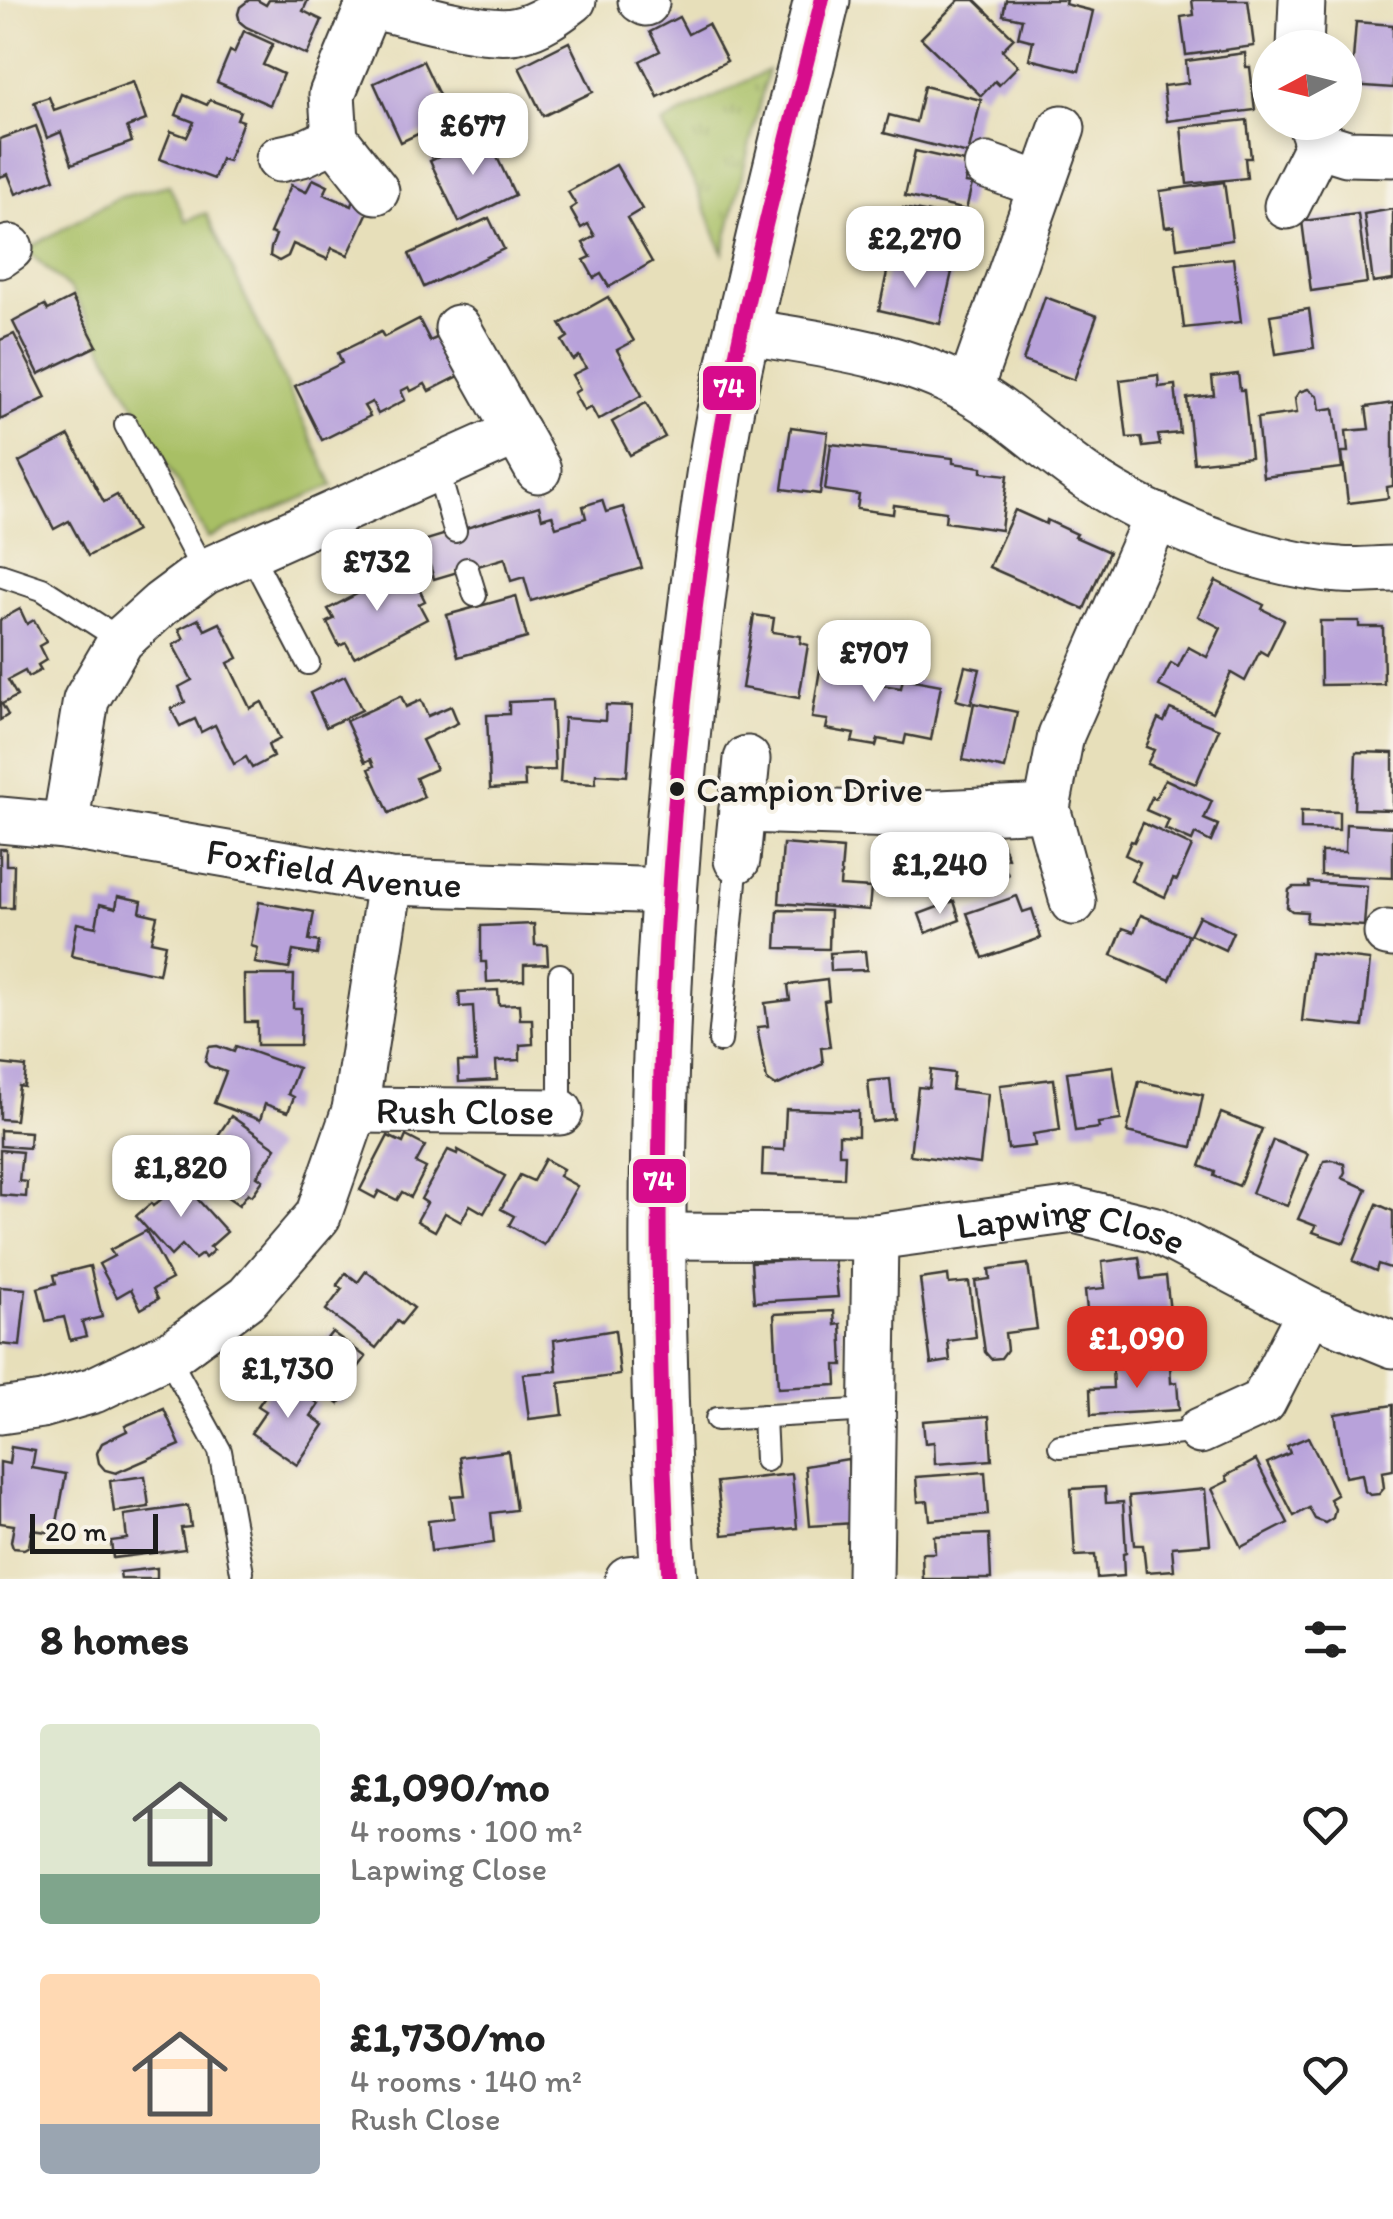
<!DOCTYPE html>
<meta charset="utf-8">
<style>
body{margin:0;font-family:Itim,sans-serif;background:#f6f6f6;color:#222;height:100vh;display:flex;flex-direction:column;font-size:38px;white-space:nowrap}
*{box-sizing:border-box;margin:0}
p{font-size:32px;color:#767676}
.icon{flex:none;width:55px;height:55px;fill:none;stroke:currentColor;stroke-width:2;stroke-linecap:round;stroke-linejoin:round}
.map{position:relative;height:1579px;overflow:hidden}
.details{display:flex;flex-direction:column;background:#fff;flex:1}
.details>*{flex:none}
.needle{width:65px;rotate:263deg}
.fabs{position:absolute;left:1252px;top:30px;display:grid;gap:20px}
.fabs a{display:grid;place-items:center;width:110px;height:110px;border-radius:50%;background:#fff;box-shadow:0 5px 15px #0003;font-size:50px}
.scale{position:absolute;left:30px;bottom:25px;width:128px;box-sizing:border-box;padding-left:10px;border:5px solid #1c1c1c;border-top:0;font-size:28px;line-height:35px;white-space:nowrap;color:#1c1c1c;-webkit-text-stroke:8px #f7f3e8;paint-order:stroke}
.price{position:absolute;translate:-50% -85px;padding:0 22px;border-radius:20px;background:#fff;color:#222;font-size:32px;line-height:65px;filter:drop-shadow(0 2px 5px #0008)}
.price::after{content:'';position:absolute;left:50%;top:60px;width:30px;height:22px;margin-left:-15px;background:inherit;clip-path:polygon(0 0,100% 0,50% 100%)}
.price.active{background:#d93025;color:#fff}
ul{padding:0;list-style:none}
li{display:flex;align-items:center;gap:30px;height:250px;padding:0 40px}
li span{display:grid;place-items:center;flex:none;width:280px;height:200px;border-radius:10px;color:#555}
li>.icon{margin-inline-start:auto}
span .icon{width:120px;height:120px;fill:#fffc;stroke-width:1}
li b{font-size:42px}
h2{display:flex;justify-content:space-between;align-items:center;height:120px;padding:0 40px;font-size:42px}
.map>svg:first-child{display:block}
</style>
<div class="map">
<svg width="1393" height="1579" viewBox="0 0 1393 1579">
<defs>
<pattern id="grass-tufts" width="24" height="20" patternUnits="userSpaceOnUse" patternTransform="scale(2.5)"><rect width="24" height="20" fill="#a8bf65"/><path d="M3 7l-1-3M5 7V3M7 7l1-3M15 17l-1-3M17 17v-4M19 17l1-3" fill="none" stroke="#889a52"/></pattern>
</defs>
<rect width="100%" height="100%" fill="#f7f3e8"/>
<filter id="ink" filterUnits="userSpaceOnUse"><feTurbulence type="fractalNoise" baseFrequency=".01" numOctaves="2"/><feDisplacementMap in="SourceGraphic" scale="20" xChannelSelector="R" yChannelSelector="G"/><feConvolveMatrix kernelMatrix="1 2 1 2 8 2 1 2 1" color-interpolation-filters="sRGB"/></filter>
<filter id="wash" filterUnits="userSpaceOnUse"><feTurbulence type="fractalNoise" baseFrequency=".0048" numOctaves="4" result="noise"/><feDisplacementMap in="SourceGraphic" scale="40" xChannelSelector="R" yChannelSelector="G"/><feGaussianBlur stdDeviation="2.25" result="paint"/><feColorMatrix in="noise" values="0 0 0 0 0 0 0 0 0 0 0 0 0 0 0 0 0 1.4 0 .05"/><feComposite in="paint" operator="in"/></filter>
<g filter="url(#wash)">
<rect width="100%" height="100%" fill="#e7dfba"/>
<polygon fill="url(#grass-tufts)" stroke="#626e40" stroke-width="2.5" points="768,70 723,253 697,188 662,124"/>
<polygon fill="#a8bf65" stroke="#626e40" stroke-width="2.5" points="169,185 186,221 206,213 333,485 208,538 71,290 26,250 117,198"/>
<g id="blocks">
<g fill="#b8a2da">
<polygon points="249,0 257,0 266,5 269,0 308,0 303,11 322,20 307,55 246,27 240,22 238,14 240,7"/>
<polygon points="959,0 975,0 1014,38 1002,50 1018,66 999,85 995,81 981,96 921,38"/>
<polygon points="1006,0 1066,0 1065,4 1093,11 1079,71 1029,59 1033,41 1018,37 1022,19 1003,15"/>
<polygon points="1192,0 1248,0 1254,46 1186,55 1181,17 1194,15"/>
<polygon points="679,17 688,34 708,24 727,61 658,97 640,61 660,51 650,32"/>
<polygon points="1356,22 1393,25 1393,88 1351,85"/>
<polygon points="244,31 273,44 263,65 283,74 270,105 217,82 230,51 234,53"/>
<polygon points="569,42 593,92 543,116 519,67"/>
<polygon points="1245,53 1246,67 1250,67 1255,110 1167,121 1163,86 1188,83 1186,61"/>
<polygon points="423,61 448,114 455,111 468,141 432,157 422,132 401,142 374,83"/>
<polygon points="133,82 146,120 127,127 132,142 72,164 61,132 47,138 34,102 49,97 54,110"/>
<polygon points="924,86 981,100 968,154 884,133 889,115 916,122"/>
<polygon points="184,95 207,105 210,100 240,111 237,119 243,121 228,161 221,159 214,179 160,159 171,131 187,137 194,122 176,115"/>
<polygon points="1247,120 1251,158 1245,158 1247,178 1187,184 1181,127"/>
<polygon points="36,126 55,179 16,194 8,174 0,177 0,139"/>
<polygon points="486,134 515,195 459,222 430,161"/>
<polygon points="915,151 969,163 965,183 972,184 966,210 905,196"/>
<polygon points="616,165 642,209 627,218 652,262 609,287 601,274 594,278 584,260 591,257 583,243 595,236 588,224 581,228 570,209 576,205 568,192"/>
<polygon points="313,179 328,186 324,194 352,206 355,196 372,203 348,255 332,248 327,259 293,244 288,256 279,261 270,256 271,248 276,235 270,233 291,185 306,192"/>
<polygon points="1224,182 1232,240 1177,248 1174,226 1165,227 1160,191"/>
<polygon points="903,208 956,218 953,237 957,238 953,262 895,252"/>
<polygon points="1393,209 1393,280 1373,283 1364,214"/>
<polygon points="1358,214 1367,283 1311,291 1302,221"/>
<polygon points="489,218 504,249 424,287 409,254"/>
<polygon points="890,258 952,272 940,324 879,310"/>
<polygon points="1233,258 1241,322 1184,328 1176,264"/>
<polygon points="608,297 634,341 617,350 642,395 598,420 591,407 584,411 574,393 580,389 572,375 586,368 579,356 573,360 562,341 568,337 560,324"/>
<polygon points="1045,297 1097,316 1074,380 1023,361"/>
<polygon points="72,298 97,346 39,374 13,322 45,305 48,310"/>
<polygon points="1309,309 1314,348 1276,354 1270,315"/>
<polygon points="419,319 430,341 449,332 469,371 429,391 425,384 411,391 409,387 401,391 405,400 378,414 372,402 364,406 370,416 322,440 295,386 342,363 338,353 381,332 384,337"/>
<polygon points="14,334 46,398 0,420 0,340"/>
<polygon points="1238,374 1240,390 1244,390 1251,457 1194,463 1187,398 1214,395 1212,377"/>
<polygon points="1158,375 1159,387 1175,385 1180,433 1158,435 1160,445 1143,447 1141,437 1127,438 1120,380"/>
<polygon points="1308,389 1318,396 1320,410 1334,408 1342,468 1263,477 1257,418 1297,413 1295,398 1299,392"/>
<polygon points="646,403 665,437 630,455 612,422"/>
<polygon points="1393,403 1393,486 1387,487 1388,498 1348,503 1342,452 1348,452 1346,431 1369,429 1366,407"/>
<polygon points="791,427 828,432 820,494 782,489"/>
<polygon points="69,436 104,502 117,495 136,531 88,556 69,521 54,529 19,462"/>
<polygon points="831,444 953,458 953,463 982,467 982,472 1008,475 1001,530 945,522 946,512 894,505 893,514 857,509 859,495 825,490"/>
<polygon points="602,500 606,512 623,507 642,568 531,601 524,577 511,581 505,558 434,579 423,541 539,506 542,518 552,515 556,527 586,518 583,506"/>
<polygon points="1015,510 1046,524 1047,520 1077,534 1075,537 1109,552 1084,609 989,567"/>
<polygon points="402,571 409,584 415,581 425,601 419,604 427,619 354,657 346,643 339,646 327,622 334,619 328,609"/>
<polygon points="1216,581 1264,605 1262,609 1284,620 1267,655 1260,651 1245,681 1231,673 1212,712 1159,686 1171,663 1178,667 1188,647 1207,657 1221,628 1198,616"/>
<polygon points="516,596 527,638 458,657 447,615"/>
<polygon points="20,609 27,624 34,620 46,642 39,646 46,660 38,665 41,670 28,677 25,671 8,680 17,696 2,704 8,715 0,720 0,620"/>
<polygon points="754,615 774,618 772,632 801,636 800,643 808,645 799,698 742,688"/>
<polygon points="199,619 205,630 220,623 238,658 228,663 250,708 262,702 280,739 268,745 273,757 252,768 246,757 234,764 215,725 201,732 195,719 180,726 171,709 185,702 179,687 192,680 173,645 184,639 179,629"/>
<polygon points="1320,621 1359,621 1359,627 1383,627 1384,684 1321,685"/>
<polygon points="821,663 853,669 854,663 879,667 875,684 901,688 903,678 941,685 931,740 906,735 904,744 878,739 876,746 852,742 854,734 826,729 828,720 812,718"/>
<polygon points="965,666 980,669 971,704 956,700"/>
<polygon points="345,676 362,710 326,727 310,693"/>
<polygon points="401,696 406,707 421,700 428,716 451,706 458,723 422,740 436,769 416,778 424,797 389,813 369,769 374,766 371,759 365,762 346,721"/>
<polygon points="552,700 555,770 524,771 525,787 490,789 487,715 509,714 509,702"/>
<polygon points="974,703 1017,712 1005,769 963,760"/>
<polygon points="606,705 632,706 627,776 596,774 595,784 560,782 564,718 605,721"/>
<polygon points="1170,709 1219,729 1196,784 1147,764 1154,750 1146,747 1158,719 1164,722"/>
<polygon points="1356,752 1393,753 1393,810 1354,809"/>
<polygon points="1165,779 1212,801 1204,819 1218,825 1211,842 1195,834 1192,841 1165,829 1169,820 1146,810 1152,797 1155,799"/>
<polygon points="1301,811 1339,812 1339,830 1301,829"/>
<polygon points="1143,823 1192,846 1177,880 1173,879 1165,897 1131,881 1140,862 1125,855 1131,841 1134,842"/>
<polygon points="1346,824 1393,827 1393,878 1321,875 1321,852 1345,852"/>
<polygon points="1001,840 1008,858 1002,860 1008,875 961,892 949,859"/>
<polygon points="783,844 843,849 840,886 871,888 869,910 779,903"/>
<polygon points="933,848 940,867 906,880 899,861"/>
<polygon points="0,849 6,849 6,865 14,865 13,908 0,908"/>
<polygon points="1309,882 1367,886 1364,926 1306,922 1307,912 1292,911 1287,907 1289,890 1293,887 1309,887"/>
<polygon points="118,896 142,901 140,912 157,916 151,941 165,944 159,974 71,956 77,923 96,927 100,904 116,908"/>
<polygon points="1017,896 1023,912 1032,909 1041,938 983,958 967,913"/>
<polygon points="954,901 960,920 926,933 919,914"/>
<polygon points="259,902 314,912 309,940 319,942 317,955 293,951 289,969 255,963 258,948 251,946"/>
<polygon points="778,910 830,911 829,949 776,948"/>
<polygon points="1141,915 1189,935 1170,980 1112,955 1123,928 1134,932"/>
<polygon points="1199,916 1233,932 1225,950 1190,934"/>
<polygon points="534,924 535,945 547,945 548,964 524,965 524,980 487,982 486,962 481,962 481,926"/>
<polygon points="865,951 867,970 831,971 830,953"/>
<polygon points="1310,953 1370,960 1363,1027 1302,1021"/>
<polygon points="244,975 294,975 293,1008 301,1008 300,1045 257,1045 257,1022 245,1022"/>
<polygon points="827,980 829,1000 824,1001 830,1047 821,1048 823,1064 776,1086 767,1080 757,1027 768,1026 765,1003 790,1000 788,985"/>
<polygon points="498,990 499,1005 519,1004 520,1019 532,1019 533,1044 520,1045 520,1060 496,1061 497,1080 459,1082 458,1062 476,1062 473,1006 460,1007 459,992"/>
<polygon points="217,1046 234,1052 236,1046 298,1068 288,1094 294,1097 288,1112 265,1104 260,1120 214,1103 226,1072 209,1066 205,1061 209,1047"/>
<polygon points="0,1064 26,1067 24,1087 19,1086 15,1120 0,1119"/>
<polygon points="1113,1066 1121,1120 1098,1123 1099,1128 1075,1131 1067,1072"/>
<polygon points="931,1070 954,1073 952,1090 988,1094 980,1164 910,1155 918,1087 929,1088"/>
<polygon points="890,1079 894,1119 872,1122 868,1081"/>
<polygon points="1054,1079 1060,1130 1033,1134 1035,1146 1008,1149 1000,1085"/>
<polygon points="1139,1081 1203,1095 1192,1147 1127,1132"/>
<polygon points="786,1109 858,1111 858,1136 839,1135 839,1154 845,1154 844,1178 762,1175 763,1149 784,1150"/>
<polygon points="1221,1113 1262,1129 1239,1186 1214,1176 1215,1172 1200,1166"/>
<polygon points="231,1116 276,1148 257,1176 263,1180 252,1196 248,1193 239,1205 209,1184 221,1168 204,1156"/>
<polygon points="0,1130 30,1132 29,1148 0,1146"/>
<polygon points="388,1136 403,1143 406,1136 425,1146 416,1163 426,1168 411,1197 402,1192 397,1200 379,1191 375,1198 360,1190"/>
<polygon points="1273,1140 1308,1154 1287,1206 1252,1193"/>
<polygon points="0,1150 22,1152 19,1181 27,1182 26,1197 0,1195"/>
<polygon points="448,1150 457,1154 458,1150 505,1176 484,1213 470,1205 461,1222 445,1213 435,1231 417,1221 427,1203 421,1199"/>
<polygon points="545,1159 563,1169 559,1176 577,1186 544,1245 509,1225 514,1216 501,1209 520,1175 533,1181"/>
<polygon points="1333,1160 1344,1164 1345,1172 1342,1178 1367,1189 1344,1243 1313,1232 1316,1226 1298,1219 1324,1161"/>
<polygon points="163,1174 171,1175 180,1184 182,1182 227,1232 210,1247 214,1250 205,1258 202,1254 195,1259 182,1245 171,1256 136,1216 151,1203 153,1206 164,1197 157,1189 157,1181"/>
<polygon points="1377,1204 1393,1211 1393,1269 1378,1264 1376,1271 1353,1261"/>
<polygon points="146,1231 172,1279 153,1289 158,1299 141,1309 131,1289 117,1297 99,1264 114,1256 110,1250"/>
<polygon points="1139,1257 1142,1279 1166,1276 1174,1348 1111,1356 1106,1318 1088,1320 1085,1290 1105,1288 1102,1262"/>
<polygon points="834,1258 838,1297 754,1302 751,1262"/>
<polygon points="1028,1264 1037,1329 1005,1333 1007,1350 1001,1358 991,1359 985,1352 975,1281 990,1279 989,1269"/>
<polygon points="90,1266 102,1317 82,1322 86,1336 70,1340 64,1317 46,1321 38,1288 56,1283 54,1275"/>
<polygon points="366,1271 414,1308 401,1324 397,1321 376,1348 326,1310 342,1289 337,1285 346,1273 358,1282"/>
<polygon points="948,1275 949,1284 969,1282 976,1337 948,1341 950,1361 931,1364 920,1279"/>
<polygon points="0,1287 26,1289 20,1346 0,1344"/>
<polygon points="834,1311 835,1325 841,1324 843,1365 836,1365 837,1385 778,1388 774,1314"/>
<polygon points="615,1330 620,1375 559,1383 563,1415 529,1419 523,1374 557,1371 554,1340"/>
<polygon points="332,1332 366,1357 352,1376 357,1380 339,1404 295,1372 316,1343 321,1346"/>
<polygon points="1170,1363 1171,1383 1177,1382 1179,1410 1091,1415 1090,1389 1113,1388 1112,1366"/>
<polygon points="279,1376 319,1404 311,1416 324,1425 297,1465 251,1433 266,1411 258,1406"/>
<polygon points="1393,1405 1393,1470 1382,1472 1384,1488 1379,1494 1370,1495 1365,1491 1362,1474 1345,1477 1335,1414"/>
<polygon points="164,1409 180,1445 116,1473 105,1470 99,1463 97,1453 102,1443 127,1431 125,1426"/>
<polygon points="989,1416 992,1460 935,1464 934,1442 925,1443 923,1421"/>
<polygon points="1308,1437 1337,1495 1330,1499 1335,1509 1333,1518 1325,1523 1315,1519 1309,1508 1294,1516 1267,1463 1290,1453 1287,1446"/>
<polygon points="11,1447 35,1451 32,1468 66,1474 55,1533 32,1530 29,1546 24,1549 13,1548 11,1542 14,1525 0,1523 0,1462 9,1464"/>
<polygon points="508,1451 516,1510 491,1513 494,1543 431,1551 428,1521 454,1518 451,1496 465,1495 460,1457"/>
<polygon points="848,1459 853,1523 810,1526 805,1466"/>
<polygon points="1256,1460 1288,1523 1241,1547 1212,1489 1228,1481 1226,1476"/>
<polygon points="985,1472 988,1515 930,1520 928,1501 918,1502 916,1477"/>
<polygon points="792,1474 797,1528 723,1535 717,1482"/>
<polygon points="145,1476 149,1507 114,1512 110,1481"/>
<polygon points="1105,1487 1106,1503 1123,1502 1126,1553 1123,1554 1124,1576 1097,1578 1095,1555 1075,1556 1071,1489"/>
<polygon points="1205,1489 1210,1544 1172,1547 1174,1570 1146,1572 1143,1545 1134,1545 1129,1496"/>
<polygon points="188,1506 191,1527 181,1528 185,1549 113,1558 111,1541 127,1539 124,1515"/>
<polygon points="989,1534 991,1579 923,1579 922,1553 935,1553 934,1536"/>
<polygon points="157,1568 157,1579 121,1579 120,1572"/>
</g>
</g>
</g>
<g filter="url(#ink)">
<use href="#blocks" fill-opacity="0" stroke="#3a3934" stroke-width="2.5"/>
<g fill="none" stroke-linecap="round" stroke-linejoin="round">
<g stroke="#3a3934" stroke-width="26">
<g id="lane">
<polyline points="126,425 204,572"/>
<polyline points="437,468 455,531"/>
<polyline points="250,552 308,663"/>
<polyline points="467,569 475,595"/>
<polyline points="0,575 42,589 121,640"/>
<polyline points="560,975 560,1112"/>
<polyline points="720,1041 737,860"/>
<polyline points="167,1355 220,1451 242,1572"/>
<polyline points="764,1416 766,1460"/>
<polyline points="717,1419 872,1410"/>
<polyline points="1060,1446 1200,1431"/>
</g>
</g>
<g stroke="#3a3934" stroke-width="49">
<g id="street">
<polyline points="371,0 332,94 335,139 376,191"/>
<polyline points="641,0 646,3"/>
<path d="M370,5C405,13 486,38 518,30C540,25 556,13 573,0"/>
<polyline points="1300,48 1302,0"/>
<polyline points="1310,122 1318,144 1347,153 1393,154"/>
<polyline points="279,159 302,154 335,139"/>
<polyline points="987,166 1041,185"/>
<polyline points="1287,206 1318,144"/>
<polyline points="0,255 10,248"/>
<polyline points="458,328 538,470"/>
<path d="M742,331C819,344 899,352 969,391C1010,414 1046,449 1085,476C1155,523 1256,564 1340,570C1357,572 1376,569 1393,569"/>
<polyline points="969,391 1062,128"/>
<polyline points="742,810 897,815 1047,808"/>
<path id="s1" d="M0,820L65,826L390,882L670,891"/>
<polyline points="65,826 86,700 121,640 161,604 204,572 517,432"/>
<polyline points="737,860 747,759"/>
<polyline points="1073,902 1047,808 1061,735 1157,516"/>
<polyline points="1387,933 1393,934"/>
<path id="s2" d="M355,1110L560,1112"/>
<path id="s3" d="M656,1236L875,1237L1074,1210L1156,1230L1310,1311L1393,1345"/>
<polyline points="0,1411 42,1405 94,1390 175,1351 248,1297 318,1216 355,1110 390,882"/>
<polyline points="1200,1431 1263,1402 1310,1311"/>
<polyline points="628,1579 668,1575"/>
<polyline points="870,1579 875,1237"/>
</g>
</g>
<g stroke="#3a3934" stroke-width="59">
<path id="secondary" d="M669,1579C645,1209 660,836 715,469C727,390 747,311 765,234C784,156 803,78 822,0"/>
</g>
<use href="#lane" stroke="#fff" stroke-width="22"/>
<use href="#street" stroke="#fff" stroke-width="45"/>
<use href="#secondary" stroke="#fff" stroke-width="55"/>
<g stroke="#f7f3e8" stroke-width="22">
<path id="bus-1" d="M669,1579C649,1201 656,819 719,445C744,295 786,147 822,0"/>
</g>
<use href="#bus-1" stroke="#d70b8c" stroke-width="15"/>
</g>
</g>
<circle fill="#1c1c1c" stroke="#f7f3e8" stroke-width="4" cx="677" cy="789" r="9"/>
<g text-anchor="middle" dominant-baseline="central" stroke-width="8" stroke-linejoin="round" paint-order="stroke">
<g font-size="36" fill="#1c1c1c" stroke="#f7f3e8" text-anchor="start">
<text x="696" y="789">Campion Drive</text>
</g>
<g font-size="38" fill="#1c1c1c" stroke="#f7f3e8">
<text stroke="none"><textPath href="#s1" startOffset="338">Foxfield Avenue</textPath></text>
<text stroke="none"><textPath href="#s2" startOffset="110">Rush Close</textPath></text>
<text stroke="none"><textPath href="#s3" startOffset="418">Lapwing Close</textPath></text>
</g>
</g>
<g stroke="#f7f3e8" stroke-width="4">
<rect x="701" y="364" width="57" height="48" rx="10" fill="#d70b8c"/>
<rect x="631" y="1157" width="57" height="48" rx="10" fill="#d70b8c"/>
</g>
<g font-size="28" text-anchor="middle" font-weight="bold" fill="#fff">
<text x="729" y="397">74</text>
<text x="659" y="1190">74</text>
</g>
</svg>
<div class="fabs">
<a><svg class="needle" viewBox="-14 -14 28 28"><path d="M0-13l5 13h-10z" fill="#e53935"/><path d="M0 13l5-13h-10z" fill="#767676"/></svg></a>
</div>
<div class="scale">20 m</div>
<b class="price" style="left:473px;top:178px">£677</b>
<b class="price" style="left:915px;top:291px">£2,270</b>
<b class="price" style="left:377px;top:614px">£732</b>
<b class="price" style="left:874px;top:705px">£707</b>
<b class="price" style="left:940px;top:917px">£1,240</b>
<b class="price" style="left:181px;top:1220px">£1,820</b>
<b class="price active" style="left:1137px;top:1391px">£1,090</b>
<b class="price" style="left:288px;top:1421px">£1,730</b>
</div>
<section class="details">
<h2>8 homes<svg class="icon" aria-label="filters" viewBox="0 0 24 24"><path d="M4 7h16M4 17h16"/><circle cx="9" cy="7" r="2"/><circle cx="15" cy="17" r="2"/></svg></h2>
<ul>
<li><span style="background:linear-gradient(#dfe7d0 75%,#7fa58c 0)"><svg class="icon" aria-label="home" viewBox="0 0 24 24"><path d="M3 11l9-7 9 7M6 9v11h12V9"/></svg></span><div><b>£1,090/mo</b><p>4 rooms · 100 m²</p><p>Lapwing Close</p></div><svg class="icon" aria-label="heart" viewBox="0 0 24 24"><path d="M12 20l-8-8c-3-5 5-10 8-4 3-6 11-1 8 4z"/></svg></li>
<li><span style="background:linear-gradient(#ffd9b3 75%,#9aa5b1 0)"><svg class="icon" aria-label="home" viewBox="0 0 24 24"><path d="M3 11l9-7 9 7M6 9v11h12V9"/></svg></span><div><b>£1,730/mo</b><p>4 rooms · 140 m²</p><p>Rush Close</p></div><svg class="icon" aria-label="heart" viewBox="0 0 24 24"><path d="M12 20l-8-8c-3-5 5-10 8-4 3-6 11-1 8 4z"/></svg></li>
</ul>
</section>
